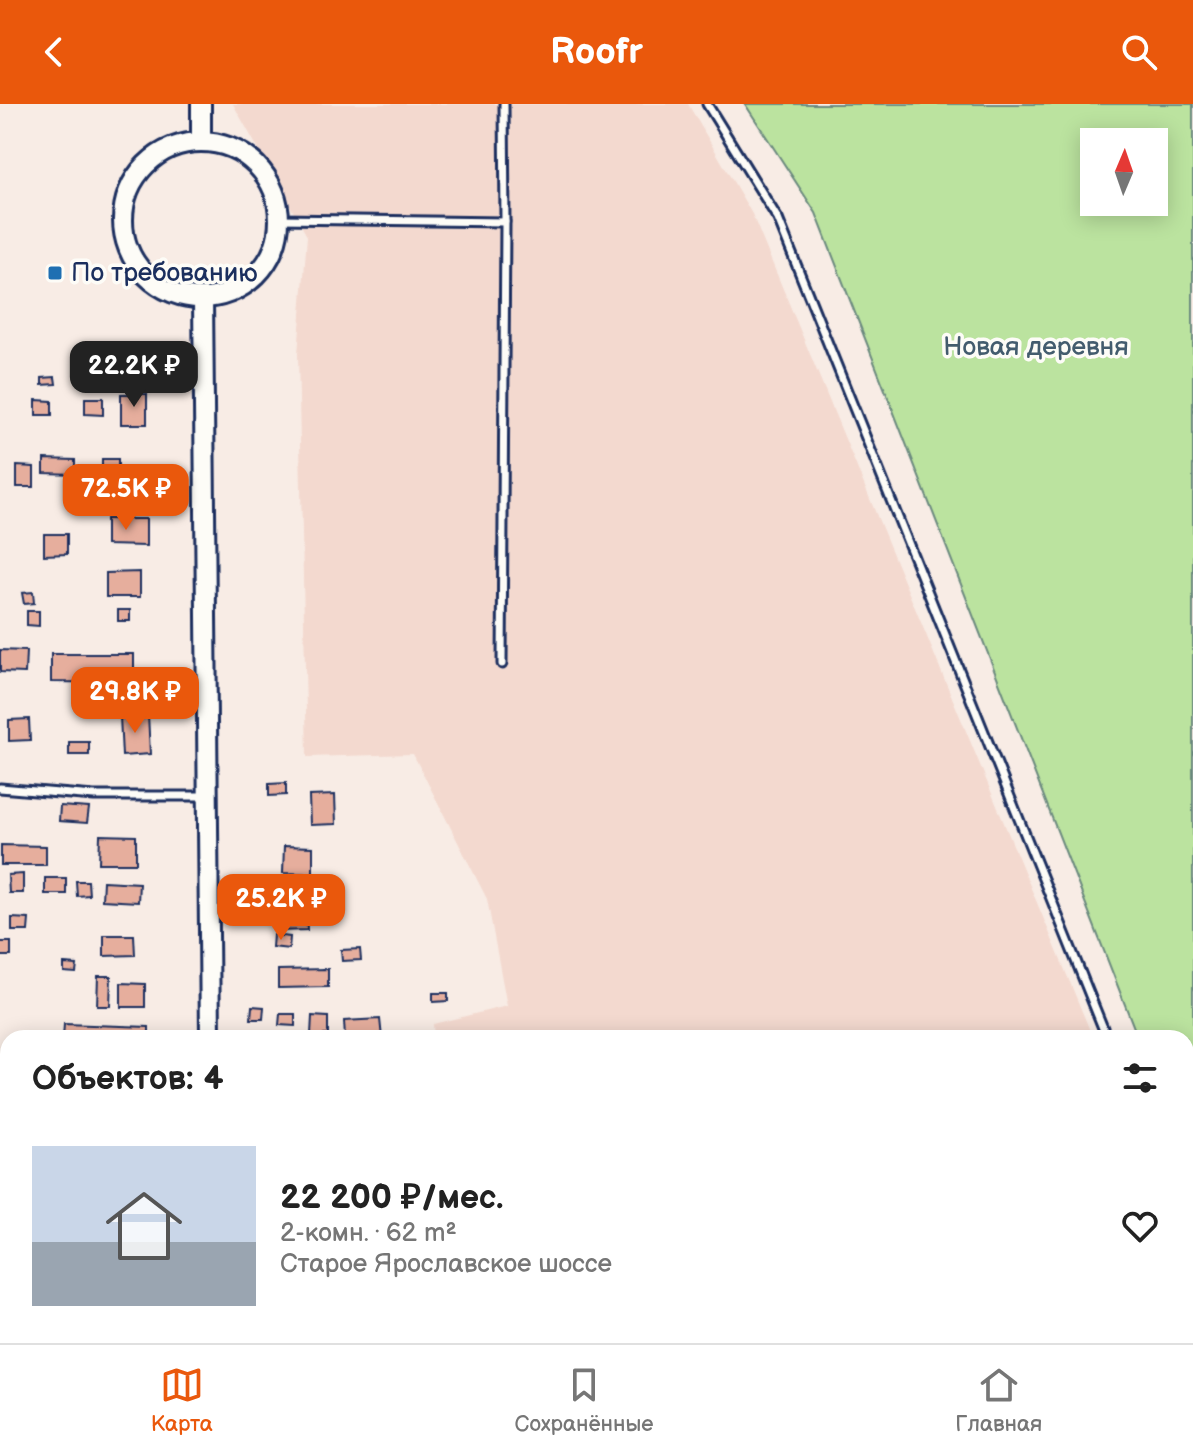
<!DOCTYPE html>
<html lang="ru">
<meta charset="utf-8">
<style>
body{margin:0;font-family:"Balsamiq Sans",sans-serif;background:#f2f2f2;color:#222;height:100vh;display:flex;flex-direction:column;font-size:30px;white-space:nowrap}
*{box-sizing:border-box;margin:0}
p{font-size:26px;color:#767676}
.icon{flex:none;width:44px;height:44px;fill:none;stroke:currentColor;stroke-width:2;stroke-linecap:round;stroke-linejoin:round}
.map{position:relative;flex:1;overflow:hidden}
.drawer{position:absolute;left:0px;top:926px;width:1194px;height:314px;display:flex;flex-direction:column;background:#fff;border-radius:24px 24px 0 0;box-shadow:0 4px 20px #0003}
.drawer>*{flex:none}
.needle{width:52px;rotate:2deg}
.buttons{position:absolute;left:1080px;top:24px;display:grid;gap:16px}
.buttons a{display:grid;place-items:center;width:88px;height:88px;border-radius:0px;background:#fff;box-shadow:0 4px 20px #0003;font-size:40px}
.price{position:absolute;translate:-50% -68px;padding:0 18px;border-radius:16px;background:#ea580c;color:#fff;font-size:26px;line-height:52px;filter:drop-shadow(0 2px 4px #0008)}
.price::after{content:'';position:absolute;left:50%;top:48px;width:24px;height:18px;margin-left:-12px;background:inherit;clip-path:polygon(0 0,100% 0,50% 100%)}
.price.selected{background:#222;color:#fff}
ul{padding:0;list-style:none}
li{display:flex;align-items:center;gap:24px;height:200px;padding:0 32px}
li span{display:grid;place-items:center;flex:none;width:224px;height:160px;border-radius:0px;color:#555}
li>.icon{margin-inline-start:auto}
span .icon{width:96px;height:96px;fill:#fffc;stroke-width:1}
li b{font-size:34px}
h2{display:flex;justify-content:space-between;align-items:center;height:96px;padding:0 32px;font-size:34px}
header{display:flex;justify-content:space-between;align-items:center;height:104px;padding:0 32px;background:#ea580c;color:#fff;font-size:36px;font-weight:700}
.tabs{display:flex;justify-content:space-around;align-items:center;height:112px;border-top:2px solid #e0e0e0;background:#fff;font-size:22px;color:#767676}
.tabs a{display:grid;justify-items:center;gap:4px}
.tabs .selected{color:#ea580c}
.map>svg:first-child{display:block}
</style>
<header><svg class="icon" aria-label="back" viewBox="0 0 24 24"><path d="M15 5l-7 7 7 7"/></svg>Roofr<svg class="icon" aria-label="search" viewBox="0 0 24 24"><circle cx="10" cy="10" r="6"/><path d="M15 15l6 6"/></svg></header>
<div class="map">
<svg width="1193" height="1239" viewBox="0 0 1193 1239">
<rect width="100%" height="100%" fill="#f8ece5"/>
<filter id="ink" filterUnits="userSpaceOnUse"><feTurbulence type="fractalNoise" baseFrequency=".0125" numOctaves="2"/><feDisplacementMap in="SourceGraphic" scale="16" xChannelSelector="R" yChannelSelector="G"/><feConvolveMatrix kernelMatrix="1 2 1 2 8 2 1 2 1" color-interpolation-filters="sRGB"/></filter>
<g filter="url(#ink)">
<g fill="#f3d9cf">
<polygon points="233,0 688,0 752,110 1093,934 434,934 433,920 507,902 487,795 413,650 307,653 298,250 307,132"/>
<polygon points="1193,1049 1193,1239 1165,1239 1163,1232 1186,1232 1186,1052"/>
</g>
<g fill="#bbe39f" stroke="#6b897e" stroke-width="2" fill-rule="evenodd">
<path d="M745,0H1193V1023L1186,1025V934H1138L816,109ZM1094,38H1154V98H1094Z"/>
<polygon points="616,1232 1163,1232 1165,1239 617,1239"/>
</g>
<g fill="#e6ae9d" stroke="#1b2f5e" stroke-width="2">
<polygon points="103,266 104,276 91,277 90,267"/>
<polygon points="55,273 56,280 42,281 42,274"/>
<rect x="121" y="290" width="26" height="30"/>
<polygon points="85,294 103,294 103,311 85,310"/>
<polygon points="36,296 52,297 52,311 36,311"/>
<polygon points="44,355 75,356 75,370 44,369"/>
<polygon points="102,355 118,355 118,373 102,372"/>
<polygon points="17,362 34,363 34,383 17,383"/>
<polygon points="106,415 146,415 146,442 106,441"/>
<polygon points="44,430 67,430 67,450 44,451"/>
<polygon points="140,468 140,493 106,493 106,469"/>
<polygon points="33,488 34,499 24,500 22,489"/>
<rect x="118" y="506" width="12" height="11"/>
<polygon points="27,507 39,507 39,522 27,521"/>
<polygon points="0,546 26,547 25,569 0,568"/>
<polygon points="51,550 134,550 134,579 51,578"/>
<polygon points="148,610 150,650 122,652 120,612"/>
<polygon points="29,615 30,636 9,637 9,616"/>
<rect x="69" y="638" width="20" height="13"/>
<polygon points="286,679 286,691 269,692 269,680"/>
<polygon points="335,691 336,720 310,721 309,692"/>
<polygon points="60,702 89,704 87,719 59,717"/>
<polygon points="100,731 136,732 136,759 99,759"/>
<polygon points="1,741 46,742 46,761 1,761"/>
<polygon points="284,742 313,743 313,770 283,769"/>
<polygon points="23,770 23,789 9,789 8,771"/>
<rect x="45" y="774" width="21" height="16"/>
<polygon points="76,777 88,777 89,791 77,792"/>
<polygon points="103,777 139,779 138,798 102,796"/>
<polygon points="335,783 336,800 311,802 310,785"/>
<polygon points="276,809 306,809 307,826 277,827"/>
<polygon points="12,814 29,815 28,827 12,827"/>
<polygon points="104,831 134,831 135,851 104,852"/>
<polygon points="273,831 290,833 289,845 272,843"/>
<rect x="0" y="838" width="11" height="14"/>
<polygon points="360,845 361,856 342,857 341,846"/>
<polygon points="64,860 77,861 76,869 64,868"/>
<polygon points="328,865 328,883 278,884 278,866"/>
<polygon points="98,872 111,872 110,902 97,902"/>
<polygon points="121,879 145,880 145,903 121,903"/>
<polygon points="433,889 448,889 448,897 433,898"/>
<polygon points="252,902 264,903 263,915 251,915"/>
<polygon points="280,910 295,910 295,922 279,921"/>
<polygon points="312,912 328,913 328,931 311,931"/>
<polygon points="380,915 382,934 345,934 344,917"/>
<polygon points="64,920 149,923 149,934 63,934"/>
<polygon points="1193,1103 1193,1132 1189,1134 1186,1105"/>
<polygon points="0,1200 8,1201 8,1232 11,1232 11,1239 0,1238"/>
<polygon points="1186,1218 1191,1239 1173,1239 1171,1232 1186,1232"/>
<rect x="108" y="1232" width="25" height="7"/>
<polygon points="506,1232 549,1234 550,1239 506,1239"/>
</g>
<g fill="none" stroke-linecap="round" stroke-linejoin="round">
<g stroke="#1b2f5e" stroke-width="13">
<g id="service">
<polyline points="707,0 778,115 1107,934"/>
<polyline points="280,115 505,118 504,0"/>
<polyline points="502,560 505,118"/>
<polyline points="0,684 94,692 205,692"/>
<polyline points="1186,1034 1193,1032"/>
<polyline points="1186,1172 1190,1172 1193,1186"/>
<polyline points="574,1232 575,1239"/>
<polyline points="474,1239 481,1232"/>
</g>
</g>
<g stroke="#1b2f5e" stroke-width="24">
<g id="secondary">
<polyline points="201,38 201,0"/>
<circle cx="201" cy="116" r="78"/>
<polyline points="203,194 210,934"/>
<polyline points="211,1232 211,1239"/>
</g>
</g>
<use href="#service" stroke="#fdfcf7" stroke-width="7"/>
<use href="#secondary" stroke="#fdfcf7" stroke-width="18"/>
</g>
</g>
<rect fill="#1f6fb2" stroke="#fdfcf7" stroke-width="3" x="47" y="161" width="16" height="16" rx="4"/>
<g text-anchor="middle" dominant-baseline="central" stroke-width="7" stroke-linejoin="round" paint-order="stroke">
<g font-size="26" fill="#1b2f5e" stroke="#fdfcf7" text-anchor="start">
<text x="71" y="169">По требованию</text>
</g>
<g font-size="26" fill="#435c6e" stroke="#fdfcf7">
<text x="1036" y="243">Новая деревня</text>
</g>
</g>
</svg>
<div class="buttons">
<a><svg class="needle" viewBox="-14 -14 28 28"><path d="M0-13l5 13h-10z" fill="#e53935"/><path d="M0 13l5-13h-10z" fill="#767676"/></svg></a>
</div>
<b class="price selected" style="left:134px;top:305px">22.2K ₽</b>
<b class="price" style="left:126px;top:428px">72.5K ₽</b>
<b class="price" style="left:135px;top:631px">29.8K ₽</b>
<b class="price" style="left:281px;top:838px">25.2K ₽</b>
<section class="drawer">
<h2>Объектов: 4<svg class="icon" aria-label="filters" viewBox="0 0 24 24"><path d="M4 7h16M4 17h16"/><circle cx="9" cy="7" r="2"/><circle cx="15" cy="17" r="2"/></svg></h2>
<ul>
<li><span style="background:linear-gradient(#c9d6e8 60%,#9aa5b1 0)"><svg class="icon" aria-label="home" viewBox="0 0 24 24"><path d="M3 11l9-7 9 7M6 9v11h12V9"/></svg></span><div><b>22 200 ₽/мес.</b><p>2-комн. · 62 m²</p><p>Старое Ярославское шоссе</p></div><svg class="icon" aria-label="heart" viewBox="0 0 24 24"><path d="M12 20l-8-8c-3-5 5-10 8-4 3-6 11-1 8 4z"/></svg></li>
</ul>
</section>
</div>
<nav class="tabs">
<a class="selected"><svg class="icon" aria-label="map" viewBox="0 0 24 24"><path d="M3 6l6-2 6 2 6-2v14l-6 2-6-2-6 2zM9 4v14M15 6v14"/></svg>Карта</a>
<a><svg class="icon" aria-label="saved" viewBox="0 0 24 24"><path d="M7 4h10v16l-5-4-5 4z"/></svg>Сохранённые</a>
<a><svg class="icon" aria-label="home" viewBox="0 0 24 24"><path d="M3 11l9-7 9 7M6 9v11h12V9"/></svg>Главная</a>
</nav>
